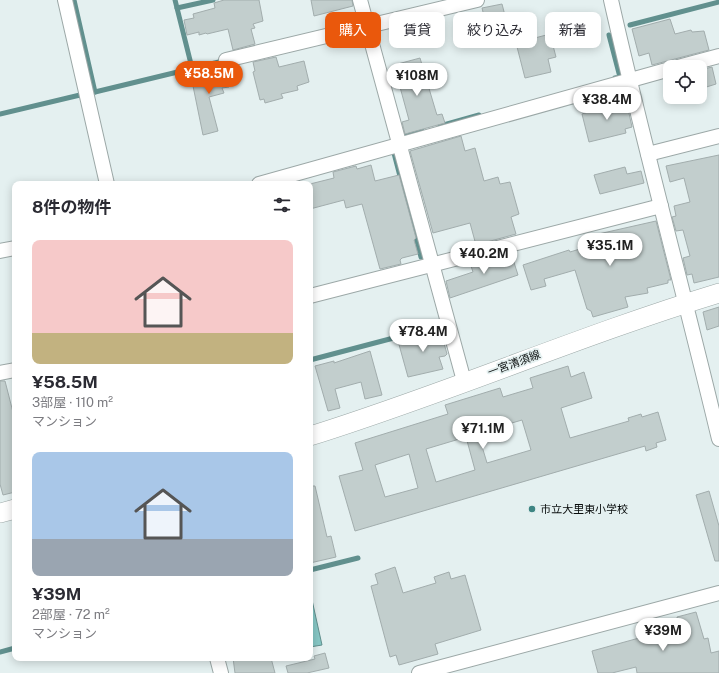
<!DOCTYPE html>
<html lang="ja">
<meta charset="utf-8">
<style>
body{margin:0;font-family:"Public Sans","Noto Sans JP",sans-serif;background:#f7f7f7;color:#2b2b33;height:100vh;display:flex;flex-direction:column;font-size:15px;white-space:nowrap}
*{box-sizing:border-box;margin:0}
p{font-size:13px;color:#7c7c81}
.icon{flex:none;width:22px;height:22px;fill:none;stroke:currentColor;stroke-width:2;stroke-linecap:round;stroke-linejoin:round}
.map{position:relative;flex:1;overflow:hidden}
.details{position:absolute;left:12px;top:181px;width:301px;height:480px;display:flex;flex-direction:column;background:#fff;border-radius:8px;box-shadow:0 2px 10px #0003}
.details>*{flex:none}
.banner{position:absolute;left:325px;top:12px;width:334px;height:36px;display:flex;gap:8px}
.controls{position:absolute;left:663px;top:60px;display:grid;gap:8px}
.controls a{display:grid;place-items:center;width:44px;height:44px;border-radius:8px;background:#fff;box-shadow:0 2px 10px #0003;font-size:20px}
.price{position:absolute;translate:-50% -34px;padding:0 9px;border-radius:14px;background:#fff;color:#222;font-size:13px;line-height:26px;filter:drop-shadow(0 1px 2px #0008)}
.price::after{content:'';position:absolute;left:50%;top:24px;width:12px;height:9px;margin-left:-6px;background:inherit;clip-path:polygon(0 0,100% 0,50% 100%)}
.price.selected{background:#ea580c;color:#fff}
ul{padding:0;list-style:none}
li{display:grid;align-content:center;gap:8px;height:212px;padding:0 20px}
li span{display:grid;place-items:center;height:124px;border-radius:8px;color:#555}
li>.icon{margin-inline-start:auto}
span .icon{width:72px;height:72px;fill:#fffc;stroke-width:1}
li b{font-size:17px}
h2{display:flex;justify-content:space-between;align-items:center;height:48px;padding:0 20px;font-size:17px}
.tag{padding:0 14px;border-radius:8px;background:#fff;box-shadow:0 2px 10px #0003;font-size:14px;line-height:36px}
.tag.selected{background:#ea580c;color:#fff}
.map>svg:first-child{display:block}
</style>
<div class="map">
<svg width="719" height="673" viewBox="0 0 719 673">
<rect width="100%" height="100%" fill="#e4f0f0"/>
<polygon fill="#87c8c6" stroke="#61908e" points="310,591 322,645 310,647"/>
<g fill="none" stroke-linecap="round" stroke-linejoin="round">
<g stroke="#61908e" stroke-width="5">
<polyline points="74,0 95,92"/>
<polyline points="175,0 192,68"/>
<polyline points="177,8 213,0"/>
<polyline points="630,25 719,2"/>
<polyline points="609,35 620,77 615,78"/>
<polyline points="95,92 223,61"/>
<polyline points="0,114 80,95"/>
<polyline points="440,126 479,115"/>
<polyline points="407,135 422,131"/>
<polyline points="394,153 421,257"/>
<polyline points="310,360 443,325 442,321"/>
<polyline points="310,570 358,558"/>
<polyline points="0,652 15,648"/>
</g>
</g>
<g fill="#c2cecd" stroke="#a2adad" fill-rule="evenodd">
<polygon points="224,0 259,0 263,21 253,24 255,28 251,29 255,44 233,50 228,29 207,34 206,33 199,35 199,32 187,35 184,20 194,18 193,14 215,8 214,3"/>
<polygon points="311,0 352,0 353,6 314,16"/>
<polygon points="502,4 509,31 489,36 482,8"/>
<polygon points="670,19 675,34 691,30 692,32 704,31 709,50 652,65 649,53 639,56 632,29"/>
<polygon points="550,34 556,57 548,59 551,72 525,78 516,43"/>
<polygon points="276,57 279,67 304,61 309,82 297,86 298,90 281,94 283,98 265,103 264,99 260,100 253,72 255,71 253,62"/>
<polygon points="420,58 436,112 437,115 442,114 445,123 405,134 402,122 409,120 394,65"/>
<polygon points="220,66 224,68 229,87 222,88 224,93 209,97 218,131 203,135 193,86 196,85 192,73"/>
<polygon points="712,67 716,84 700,89 700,70"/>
<polygon points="626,100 632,127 625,129 626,133 589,142 582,114"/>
<polygon points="461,136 465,151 475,148 484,181 498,177 500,184 510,182 519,214 511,217 516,234 476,245 470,223 433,233 410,151"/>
<polygon points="719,155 719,277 694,283 692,274 687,275 683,258 690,256 683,230 676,231 672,217 676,216 674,206 690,202 684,178 670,182 666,166"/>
<polygon points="371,165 375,181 399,175 416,238 414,240 418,254 402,258 400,260 401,264 380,269 362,204 346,208 344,200 310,209 310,184 334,178 333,172 356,166 357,169"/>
<polygon points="625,167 627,174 641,171 644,183 600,194 594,175"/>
<polygon points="656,221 671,280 668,280 668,283 647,288 648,293 625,297 628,307 593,317 591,311 587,309 575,270 544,279 546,286 531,290 523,265 569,250 570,252 596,244 594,235"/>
<polygon points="511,253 518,275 450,298 446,281 473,272 471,266 480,263 480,261"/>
<polygon points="719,307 719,326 707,330 703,312"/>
<polygon points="440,329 447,354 445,356 439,357 443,369 408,377 398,341"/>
<polygon points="370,351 382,395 365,399 361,382 335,389 340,408 328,411 315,366 334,361 334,363"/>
<path d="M568,366L571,377L584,372L592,398L561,408L570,438L629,421L628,418L641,414L642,417L658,412L666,440L656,443L657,447L646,451L645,446L355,531L339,476L363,470L355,443L448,414L445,405L500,388L503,397L533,388L530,378ZM522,420L531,450L487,463L478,433ZM466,437L475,470L436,482L426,449ZM409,454L418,488L385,497L375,465Z"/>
<polygon points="0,381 5,381 15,420 15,492 3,495 0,484"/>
<polygon points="310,486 315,486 327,537 331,536 336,557 310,563"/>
<polygon points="709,491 719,526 719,561 715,561 696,495"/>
<polygon points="395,567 403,593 436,583 434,577 449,572 451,579 465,575 481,630 435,644 438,654 399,665 396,655 390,657 371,586 378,584 375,574"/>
<polygon points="696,612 704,639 708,638 711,653 719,651 719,673 637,673 636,667 612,673 598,673 592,651 679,627 677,617"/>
<polygon points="325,653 329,668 307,673 288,673 286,666 315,659 314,656"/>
<polygon points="233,658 271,658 275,673 235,673"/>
</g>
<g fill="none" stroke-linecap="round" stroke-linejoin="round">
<g stroke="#9ca8a7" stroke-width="16">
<g id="street">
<polyline points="65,0 107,184"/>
<polyline points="360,0 464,381"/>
<path d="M611,0C644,147 684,292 719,439"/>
<polyline points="226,60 477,0"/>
<polyline points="678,67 719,56"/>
<polyline points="648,154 719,136"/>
<polyline points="259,184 670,69"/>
<polyline points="0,251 15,248"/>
<polyline points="310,296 661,206"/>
<polyline points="0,373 15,370"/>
<polyline points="217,658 221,673"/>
<polyline points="419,673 719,593"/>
</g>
</g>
<g stroke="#9ca8a7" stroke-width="20">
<g id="secondary">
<path d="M310,436C448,393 581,335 719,293"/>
<polyline points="0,513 15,509"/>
</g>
</g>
<use href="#street" stroke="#fff" stroke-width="14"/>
<use href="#secondary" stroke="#fff" stroke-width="19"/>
</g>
<circle fill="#3d8583" stroke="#e4f0f0" stroke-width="1.5" cx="532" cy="509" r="4"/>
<g text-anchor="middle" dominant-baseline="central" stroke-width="3.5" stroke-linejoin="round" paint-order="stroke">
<g font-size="11" fill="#080c0c" stroke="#e4f0f0">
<text transform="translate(514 363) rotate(-20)">一宮清須線</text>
</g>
<g font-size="11" fill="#080c0c" stroke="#e4f0f0" text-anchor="start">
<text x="540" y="509">市立大里東小学校</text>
</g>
</g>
</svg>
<div class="controls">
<a><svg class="icon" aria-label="locate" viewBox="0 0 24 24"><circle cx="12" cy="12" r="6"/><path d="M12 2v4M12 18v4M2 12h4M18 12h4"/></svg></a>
</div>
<b class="price selected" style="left:209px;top:95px">¥58.5M</b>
<b class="price" style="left:417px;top:97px">¥108M</b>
<b class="price" style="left:607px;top:121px">¥38.4M</b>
<b class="price" style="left:610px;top:267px">¥35.1M</b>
<b class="price" style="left:484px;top:275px">¥40.2M</b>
<b class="price" style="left:423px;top:353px">¥78.4M</b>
<b class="price" style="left:483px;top:450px">¥71.1M</b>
<b class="price" style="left:663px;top:652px">¥39M</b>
<div class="banner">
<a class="tag selected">購入</a>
<a class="tag">賃貸</a>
<a class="tag">絞り込み</a>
<a class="tag">新着</a>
</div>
<section class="details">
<h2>8件の物件<svg class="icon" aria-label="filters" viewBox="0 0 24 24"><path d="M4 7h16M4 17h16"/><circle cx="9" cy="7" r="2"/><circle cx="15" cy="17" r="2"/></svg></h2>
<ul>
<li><span style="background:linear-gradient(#f6c9c9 75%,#c2b280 0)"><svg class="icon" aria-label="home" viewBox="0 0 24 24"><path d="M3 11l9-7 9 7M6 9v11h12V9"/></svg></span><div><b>¥58.5M</b><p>3部屋 · 110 m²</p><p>マンション</p></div></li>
<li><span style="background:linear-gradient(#a9c7e8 70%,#9aa5b1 0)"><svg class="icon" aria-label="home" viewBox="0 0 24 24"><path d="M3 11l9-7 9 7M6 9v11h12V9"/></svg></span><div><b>¥39M</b><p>2部屋 · 72 m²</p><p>マンション</p></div></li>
</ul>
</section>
</div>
